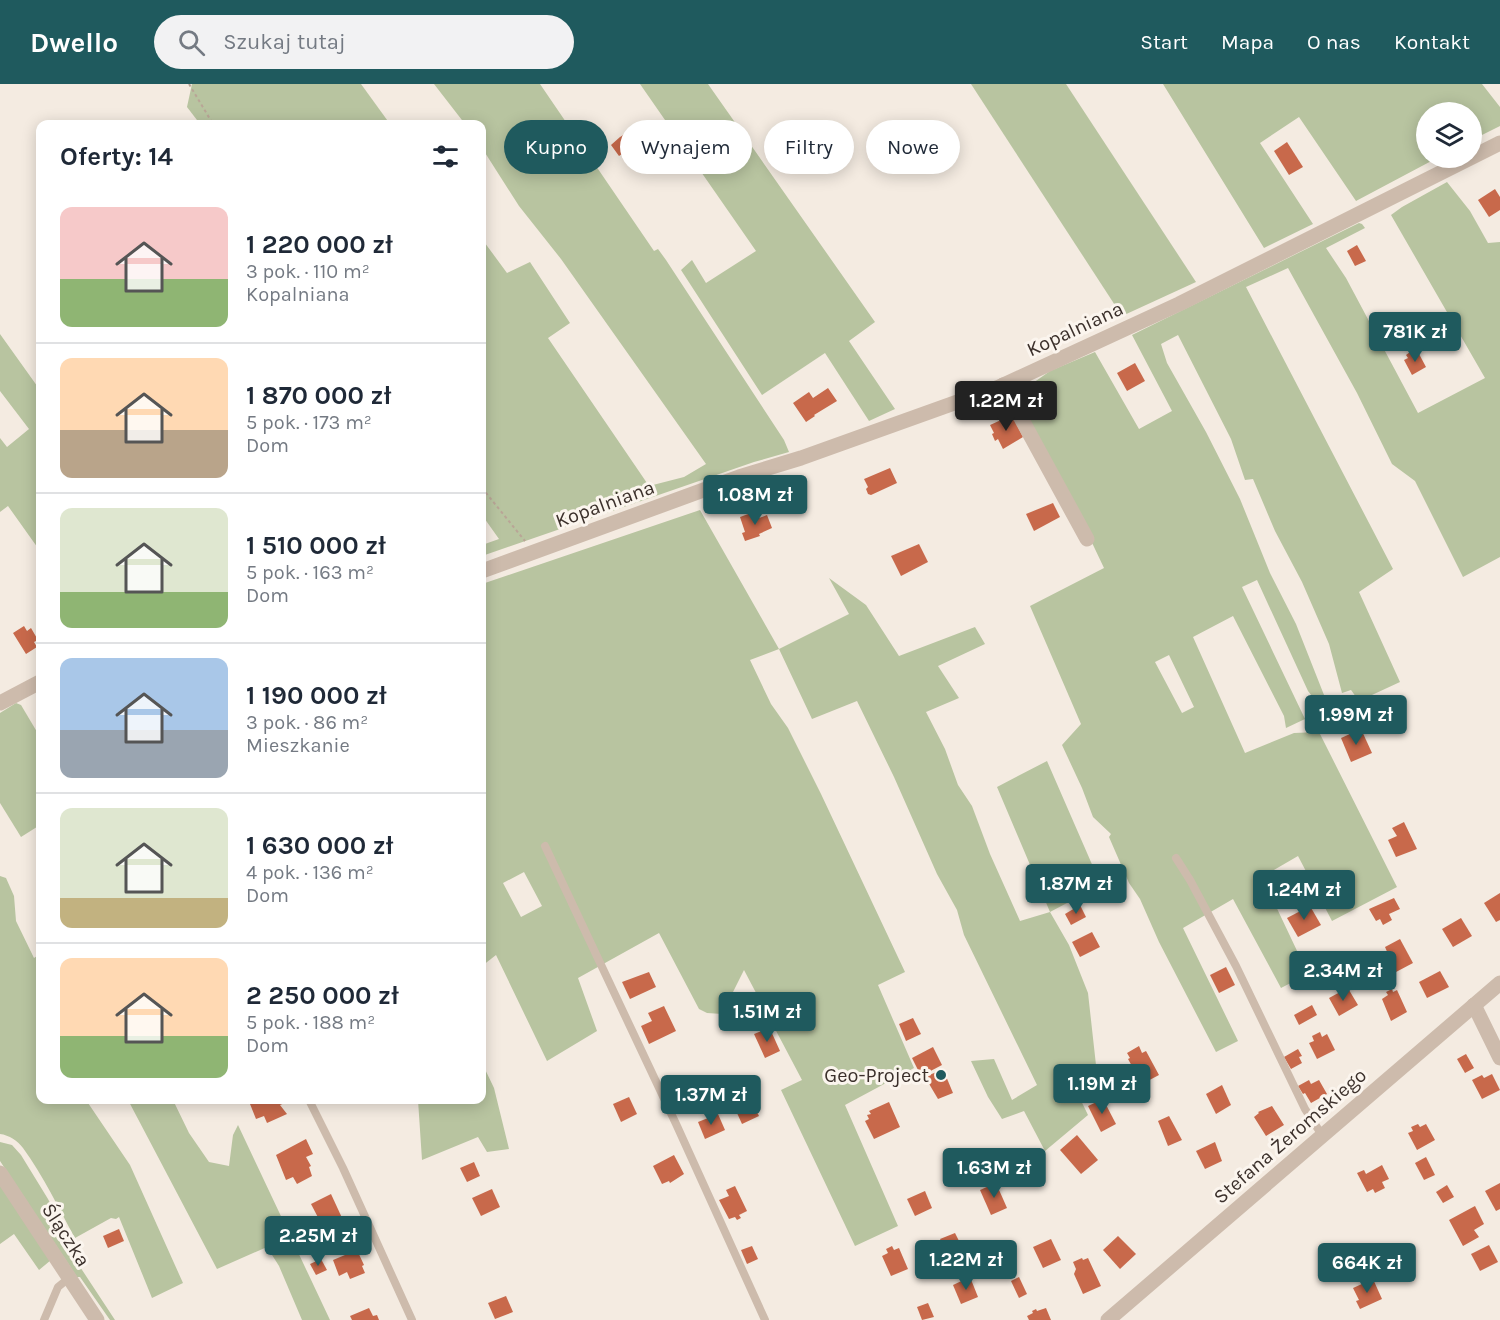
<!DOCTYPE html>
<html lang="pl">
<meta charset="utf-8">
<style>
body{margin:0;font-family:Karla,sans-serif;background:#f2f2f3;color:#1f2937;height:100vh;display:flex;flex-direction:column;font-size:22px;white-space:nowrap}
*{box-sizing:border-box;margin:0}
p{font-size:20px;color:#747a83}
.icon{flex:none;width:33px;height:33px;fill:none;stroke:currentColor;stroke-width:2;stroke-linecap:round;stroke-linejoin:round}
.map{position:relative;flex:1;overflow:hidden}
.side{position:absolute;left:36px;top:36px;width:450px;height:984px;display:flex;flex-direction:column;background:#fff;border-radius:12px;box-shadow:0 3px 15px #0003}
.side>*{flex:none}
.top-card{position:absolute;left:504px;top:36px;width:570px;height:54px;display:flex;gap:12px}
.tools{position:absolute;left:1416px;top:18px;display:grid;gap:12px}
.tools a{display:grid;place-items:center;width:66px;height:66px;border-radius:50%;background:#fff;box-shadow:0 3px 15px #0003;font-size:30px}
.price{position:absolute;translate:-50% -51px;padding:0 14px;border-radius:6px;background:#1f5a5e;color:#fff;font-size:20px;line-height:39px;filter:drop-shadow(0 2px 3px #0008)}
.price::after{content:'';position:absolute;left:50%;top:36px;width:18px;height:14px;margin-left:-9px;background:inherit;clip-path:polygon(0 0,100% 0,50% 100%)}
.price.selected{background:#222;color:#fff}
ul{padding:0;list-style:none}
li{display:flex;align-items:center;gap:18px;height:150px;padding:0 24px}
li+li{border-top:2px solid #e0e1e3}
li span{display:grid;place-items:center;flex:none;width:168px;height:120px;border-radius:12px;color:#555}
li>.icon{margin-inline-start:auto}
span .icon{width:72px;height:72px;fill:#fffc;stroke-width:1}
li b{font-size:26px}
h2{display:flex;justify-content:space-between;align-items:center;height:72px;padding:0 24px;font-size:26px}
.pill{padding:0 21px;border-radius:27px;background:#fff;box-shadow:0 3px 15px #0003;font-size:21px;line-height:54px}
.pill.selected{background:#1f5a5e;color:#fff}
header{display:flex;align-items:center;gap:36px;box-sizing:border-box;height:84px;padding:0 30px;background:#1f5a5e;color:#fff}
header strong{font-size:28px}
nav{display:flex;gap:33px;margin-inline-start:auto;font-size:21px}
.search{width:420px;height:54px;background:#f2f2f3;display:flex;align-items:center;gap:15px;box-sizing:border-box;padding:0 21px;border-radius:33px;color:#747a83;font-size:22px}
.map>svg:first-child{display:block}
</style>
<header>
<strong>Dwello</strong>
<div class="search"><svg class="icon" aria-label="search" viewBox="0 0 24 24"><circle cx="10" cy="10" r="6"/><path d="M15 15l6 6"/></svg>Szukaj tutaj</div>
<nav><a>Start</a><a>Mapa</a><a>O nas</a><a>Kontakt</a></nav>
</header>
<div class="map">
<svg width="1500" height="1236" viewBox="0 0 1500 1236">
<rect width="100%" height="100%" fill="#f4ebe1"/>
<g fill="#b8c4a0" fill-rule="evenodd">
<polygon points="192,0 361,0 390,40 200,40 187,23"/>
<polygon points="434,0 540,0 654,167 658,165 666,176 784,356 789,368 754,378 482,472 482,461 499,455 482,431 482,155 507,189 530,178 570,239 548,254 649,402 684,393 706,380 561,175 519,122 482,64 482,40 465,40"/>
<polygon points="640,0 708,0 875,238 849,257 895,325 869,337 825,269 762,311 681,186 692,176 706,199 756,167"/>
<polygon points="971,0 1066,0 1196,198 1122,232"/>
<polygon points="1163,0 1482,0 1500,23 1500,42 1472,56 1472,28 1426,28 1426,74 1437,74 1356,117 1299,33 1260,59 1313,140 1264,164"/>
<path d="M1447,98L1470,127L1488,159L1500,158V473L1463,493L1415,397L1392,380L1357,309L1288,184L1246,203L1393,485L1359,508L1400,598L1359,617L1351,606L1342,609L1329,560L1302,498L1275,447L1253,395L1245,396L1231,355L1178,251L1161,260L1167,279L1206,348L1240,415L1270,489L1296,540L1326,616L1318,620L1308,607L1257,496L1242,503L1305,635L1286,644L1284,632L1233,532L1193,553L1245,669L1294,649L1319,648L1397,803L1332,837L1298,772L1262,793L1308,890L1281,904L1233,815L1183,844L1238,957L1216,968L1159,858L1140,815L1129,799L1109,753L1111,750L1093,733L1082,704L1062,661L1081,640L1030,522L1104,484L1076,425L1013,307L1033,299L1050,287L1095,268L1139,345L1172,327L1132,251L1359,139L1362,140L1365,144L1326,164L1346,194L1418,329L1485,294L1391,131L1402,123ZM1169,571L1194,623L1182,629L1155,578Z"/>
<polygon points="0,250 40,306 40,467 8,422 0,428 0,354 7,363 29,345 0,307"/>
<path d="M700,426L779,565L849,530L829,494L866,521L899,572L975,543L985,560L938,582L959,614L926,628L945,665L958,701L972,722L990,770L1020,837L1050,828L997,703L1047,677L1101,801L1050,828L1069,861L1088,909L1096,981L1069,992L1088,1031L1045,1067L1024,1027L1002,1035L988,1013L971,977L994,975L1012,1016L1037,1001L964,851L957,826L937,790L894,693L857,617L812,635L779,565L750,576L771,620L788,644L821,710L905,888L878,901L914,984L845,1021L898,1142L855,1162L781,1006L802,996L744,886L722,930L707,929L699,925L659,849L578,894L597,947L547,977L496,871L482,882V500ZM524,788L542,822L521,833L503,799Z"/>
<polygon points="16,619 21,621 40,653 40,741 21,753 0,719 0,629"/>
<path d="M0,792L6,794L14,812L16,837L34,874L40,870V1016H86L130,1081L183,1199L152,1214L119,1133L116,1135L111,1134L75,1154C59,1125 43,1091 23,1064C18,1057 9,1051 0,1050Z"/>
<polygon points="482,979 494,1004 509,1065 487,1068 478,1053 422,1076 418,1016 482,1016"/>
<polygon points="128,1016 173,1016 189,1049 209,1078 229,1082 233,1051 238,1041 330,1236 302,1236 279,1182 267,1163 217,1185"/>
<polygon points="0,1058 12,1061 21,1071 48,1115 70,1157 65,1160 115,1236 110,1236 80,1193 77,1193 0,1077"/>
<polygon points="0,1101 51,1176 39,1186 14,1150 0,1160"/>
</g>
<g fill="#c8694b">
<polygon points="638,42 657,68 645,77 638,67 626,75 622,70 619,72 611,61 620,53"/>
<polygon points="1287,58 1303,83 1289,91 1274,67"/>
<polygon points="1495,105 1500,113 1500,126 1489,133 1478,116"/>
<polygon points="1357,161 1366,177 1355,182 1347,167"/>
<polygon points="1410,268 1413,272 1418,268 1426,283 1412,291 1404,276 1408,274 1406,271"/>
<polygon points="1135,279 1145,297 1127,307 1117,289"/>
<polygon points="828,304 837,317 814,331 815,332 806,338 793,319 809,308 813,314"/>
<polygon points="1012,331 1023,353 1003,365 998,355 995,357 992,350 994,349 990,341"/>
<polygon points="890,384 897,399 871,411 868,410 866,405 868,403 864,395"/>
<polygon points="1053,419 1060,433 1034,447 1026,430"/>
<polygon points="751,429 753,433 758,431 759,434 767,431 772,444 759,450 760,452 745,457 742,449 745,448 740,433"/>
<polygon points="919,460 928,478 901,492 891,472"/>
<polygon points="24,542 27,547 31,544 38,556 34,558 37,563 26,570 13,549"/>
<polygon points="1361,645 1372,669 1351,678 1341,654"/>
<polygon points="1404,738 1417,765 1396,773 1388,756 1397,752 1392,744"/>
<polygon points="1500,809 1500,836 1496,838 1484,819"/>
<polygon points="1394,814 1400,825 1389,830 1392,836 1383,841 1380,835 1376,837 1369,825"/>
<polygon points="1080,821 1086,833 1071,841 1065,830"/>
<polygon points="1310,822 1321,841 1298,853 1287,834"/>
<polygon points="1461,834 1472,852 1453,863 1442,845"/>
<polygon points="1092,848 1100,863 1080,873 1072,858"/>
<polygon points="1400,855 1413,879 1396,888 1385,863"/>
<polygon points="1321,880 1330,898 1318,904 1310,890 1318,886 1316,882"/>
<polygon points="1226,883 1235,901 1219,909 1210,891"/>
<polygon points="1440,887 1449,903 1427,914 1419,898"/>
<polygon points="649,888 656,903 630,915 622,898"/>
<polygon points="1392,905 1393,908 1397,906 1407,928 1391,937 1382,915 1388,911 1386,908"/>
<polygon points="1349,906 1358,921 1339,932 1329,914 1342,907 1343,909"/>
<polygon points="1312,921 1317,931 1299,941 1294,931"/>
<polygon points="664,922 676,947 649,960 641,942 652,937 648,929"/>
<polygon points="913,934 921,950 906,957 899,940"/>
<polygon points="764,946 766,950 771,947 780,967 765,974 754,950"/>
<polygon points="1320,948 1322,953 1327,950 1335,966 1317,975 1309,959 1314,957 1312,952"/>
<polygon points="1139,962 1142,969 1146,967 1159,991 1142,1000 1128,975 1130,974 1127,969"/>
<polygon points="933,963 942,981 921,992 912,974"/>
<polygon points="1298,965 1302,972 1299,973 1302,979 1291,985 1284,973"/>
<polygon points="1466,970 1474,984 1465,989 1457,975"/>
<polygon points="943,985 953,1009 938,1015 925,993"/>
<polygon points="1492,990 1500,1006 1482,1015 1472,996 1482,991 1484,994"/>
<polygon points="1309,996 1311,1000 1319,996 1327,1010 1311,1019 1305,1009 1303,1010 1298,1002"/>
<polygon points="1222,1001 1231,1021 1216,1030 1206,1010"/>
<polygon points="748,1010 759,1032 742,1040 732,1018"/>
<polygon points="629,1013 637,1030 621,1038 613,1020"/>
<polygon points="1103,1015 1116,1040 1101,1048 1088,1022"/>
<polygon points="261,1016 292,1016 280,1021 287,1030 267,1039 264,1032 256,1035 250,1020"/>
<polygon points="889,1018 900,1043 874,1055 865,1037 869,1035 867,1031 871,1030 869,1027"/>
<polygon points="1272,1022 1284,1041 1266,1052 1254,1033 1259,1029 1258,1028"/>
<polygon points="718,1030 725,1046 705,1055 698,1038"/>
<polygon points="1169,1032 1182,1056 1168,1062 1158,1037"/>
<polygon points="1418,1040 1420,1043 1426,1040 1435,1056 1417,1066 1408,1049 1413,1047 1411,1043"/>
<polygon points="1077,1051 1098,1076 1081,1090 1060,1066"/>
<polygon points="306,1055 313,1070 306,1073 311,1082 309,1083 312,1092 297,1100 293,1093 286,1096 276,1071"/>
<polygon points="1215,1058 1222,1077 1205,1085 1196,1067"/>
<polygon points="674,1071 684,1090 670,1099 669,1097 662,1100 653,1082"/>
<polygon points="1426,1073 1435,1091 1424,1096 1415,1079"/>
<polygon points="978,1075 984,1087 971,1094 965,1081"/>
<polygon points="474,1078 480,1092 467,1098 460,1084"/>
<polygon points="1382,1081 1389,1095 1382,1098 1385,1104 1375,1109 1373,1105 1367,1108 1357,1089 1364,1086 1366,1090"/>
<polygon points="996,1099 1007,1124 991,1131 980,1106"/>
<polygon points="1500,1099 1500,1125 1496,1127 1485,1107"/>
<polygon points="1447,1101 1454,1113 1443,1119 1436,1108"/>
<polygon points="735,1102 747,1127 739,1131 741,1134 737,1136 735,1133 729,1135 719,1116 729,1112 726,1106"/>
<polygon points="492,1105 500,1123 481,1132 472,1114"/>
<polygon points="925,1107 932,1124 915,1132 907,1115"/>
<polygon points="331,1110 343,1136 324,1145 311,1120"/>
<polygon points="1475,1122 1484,1140 1474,1146 1479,1153 1463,1162 1449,1136"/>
<polygon points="119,1145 124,1157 108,1164 103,1152"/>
<polygon points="955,1149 960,1159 945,1165 940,1155"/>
<polygon points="1118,1152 1136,1170 1120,1185 1103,1166"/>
<polygon points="1051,1155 1061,1176 1043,1184 1033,1163"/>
<polygon points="1489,1161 1498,1178 1480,1187 1471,1170"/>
<polygon points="752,1162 758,1175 747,1180 741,1166"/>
<polygon points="892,1162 894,1166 899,1164 908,1185 891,1192 882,1172 888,1169 886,1165"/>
<polygon points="357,1166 364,1181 362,1182 365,1189 350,1195 347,1188 339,1192 333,1176"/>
<polygon points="1082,1174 1083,1176 1088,1174 1101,1202 1083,1210 1074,1190 1076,1185 1073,1178"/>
<polygon points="321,1175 327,1186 316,1191 310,1180"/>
<polygon points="970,1193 978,1213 961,1220 953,1201"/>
<polygon points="1019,1193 1027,1210 1019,1214 1011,1197"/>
<polygon points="1373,1195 1382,1215 1360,1225 1356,1217 1359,1216 1353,1204"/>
<polygon points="506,1212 513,1228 495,1235 488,1219"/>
<polygon points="928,1219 934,1233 922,1236 917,1223"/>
<polygon points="369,1224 373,1232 377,1231 379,1236 352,1236 350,1232"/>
<polygon points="1046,1224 1051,1236 1029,1236 1027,1232 1033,1229 1032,1227 1036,1225 1037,1227"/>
</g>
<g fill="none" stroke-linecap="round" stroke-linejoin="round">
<g stroke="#b9a596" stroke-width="2" stroke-dasharray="3 3" stroke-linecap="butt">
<polyline points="189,0 213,40"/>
<polyline points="482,404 525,457"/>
</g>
<g stroke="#cdbbac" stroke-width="8">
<polyline points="545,762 677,1042 765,1236"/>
<polyline points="1176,774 1190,796 1236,882 1305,1025 1322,1051"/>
<polyline points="309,1016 343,1084 412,1236"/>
<polyline points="44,1236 58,1203 69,1194"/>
</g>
<g stroke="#cdbbac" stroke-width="15">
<polyline points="1003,301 1087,455"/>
<polyline points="482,487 739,393 801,374 999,303 1179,220 1500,59"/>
<polyline points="0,619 40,598"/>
<polyline points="1474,921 1500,974"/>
<polyline points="0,1089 97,1236"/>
<polyline points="1108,1236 1500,899"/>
</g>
</g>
<circle fill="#1f5a5e" stroke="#fbf5ee" stroke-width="2" cx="941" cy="991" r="6"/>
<g text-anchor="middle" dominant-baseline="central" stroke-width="6" stroke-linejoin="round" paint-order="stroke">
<g font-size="20" fill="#3b302b" stroke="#fbf5ee">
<text transform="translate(1075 245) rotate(-25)">Kopalniana</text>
<text transform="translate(605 420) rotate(-20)">Kopalniana</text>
<text transform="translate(1290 1052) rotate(-41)">Stefana Żeromskiego</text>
<text transform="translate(66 1151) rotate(57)">Ślączka</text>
</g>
<g font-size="20" fill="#3b302b" stroke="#fbf5ee" text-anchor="end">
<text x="929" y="991">Geo-Project</text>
</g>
</g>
</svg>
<div class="tools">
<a><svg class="icon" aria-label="layers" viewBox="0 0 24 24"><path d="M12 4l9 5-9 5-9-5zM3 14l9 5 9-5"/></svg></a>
</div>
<b class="price" style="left:1415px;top:279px">781K zł</b>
<b class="price selected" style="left:1006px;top:348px">1.22M zł</b>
<b class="price" style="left:755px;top:442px">1.08M zł</b>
<b class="price" style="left:1356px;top:662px">1.99M zł</b>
<b class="price" style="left:1076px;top:831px">1.87M zł</b>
<b class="price" style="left:1304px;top:837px">1.24M zł</b>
<b class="price" style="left:1343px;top:918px">2.34M zł</b>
<b class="price" style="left:767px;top:959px">1.51M zł</b>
<b class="price" style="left:1102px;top:1031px">1.19M zł</b>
<b class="price" style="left:711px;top:1042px">1.37M zł</b>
<b class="price" style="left:994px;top:1115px">1.63M zł</b>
<b class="price" style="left:318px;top:1183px">2.25M zł</b>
<b class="price" style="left:966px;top:1207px">1.22M zł</b>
<b class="price" style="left:1367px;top:1210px">664K zł</b>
<div class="top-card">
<a class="pill selected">Kupno</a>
<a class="pill">Wynajem</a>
<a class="pill">Filtry</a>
<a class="pill">Nowe</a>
</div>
<section class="side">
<h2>Oferty: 14<svg class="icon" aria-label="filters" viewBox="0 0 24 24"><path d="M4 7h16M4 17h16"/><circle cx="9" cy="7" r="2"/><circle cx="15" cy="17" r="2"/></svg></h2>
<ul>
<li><span style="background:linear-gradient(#f6c9c9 60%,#8fb573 0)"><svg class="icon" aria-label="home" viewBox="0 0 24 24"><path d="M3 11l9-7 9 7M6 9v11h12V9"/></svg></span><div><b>1 220 000 zł</b><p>3 pok. · 110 m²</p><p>Kopalniana</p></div></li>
<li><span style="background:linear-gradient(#ffd9b3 60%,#b9a48a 0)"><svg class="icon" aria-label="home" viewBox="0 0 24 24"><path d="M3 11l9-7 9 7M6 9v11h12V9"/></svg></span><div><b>1 870 000 zł</b><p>5 pok. · 173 m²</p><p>Dom</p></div></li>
<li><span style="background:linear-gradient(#dfe7d0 70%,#8fb573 0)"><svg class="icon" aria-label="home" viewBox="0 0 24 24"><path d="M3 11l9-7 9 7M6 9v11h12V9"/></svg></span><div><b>1 510 000 zł</b><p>5 pok. · 163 m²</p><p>Dom</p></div></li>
<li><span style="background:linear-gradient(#a9c7e8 60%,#9aa5b1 0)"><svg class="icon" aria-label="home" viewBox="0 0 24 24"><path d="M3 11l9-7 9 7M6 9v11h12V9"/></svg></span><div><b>1 190 000 zł</b><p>3 pok. · 86 m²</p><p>Mieszkanie</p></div></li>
<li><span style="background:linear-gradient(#dfe7d0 75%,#c2b280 0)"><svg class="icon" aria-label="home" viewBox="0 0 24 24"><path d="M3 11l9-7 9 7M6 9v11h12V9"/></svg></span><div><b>1 630 000 zł</b><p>4 pok. · 136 m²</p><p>Dom</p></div></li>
<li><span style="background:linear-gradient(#ffd9b3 65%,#8fb573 0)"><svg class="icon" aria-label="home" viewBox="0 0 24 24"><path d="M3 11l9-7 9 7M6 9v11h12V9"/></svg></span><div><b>2 250 000 zł</b><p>5 pok. · 188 m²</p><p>Dom</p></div></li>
</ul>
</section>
</div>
